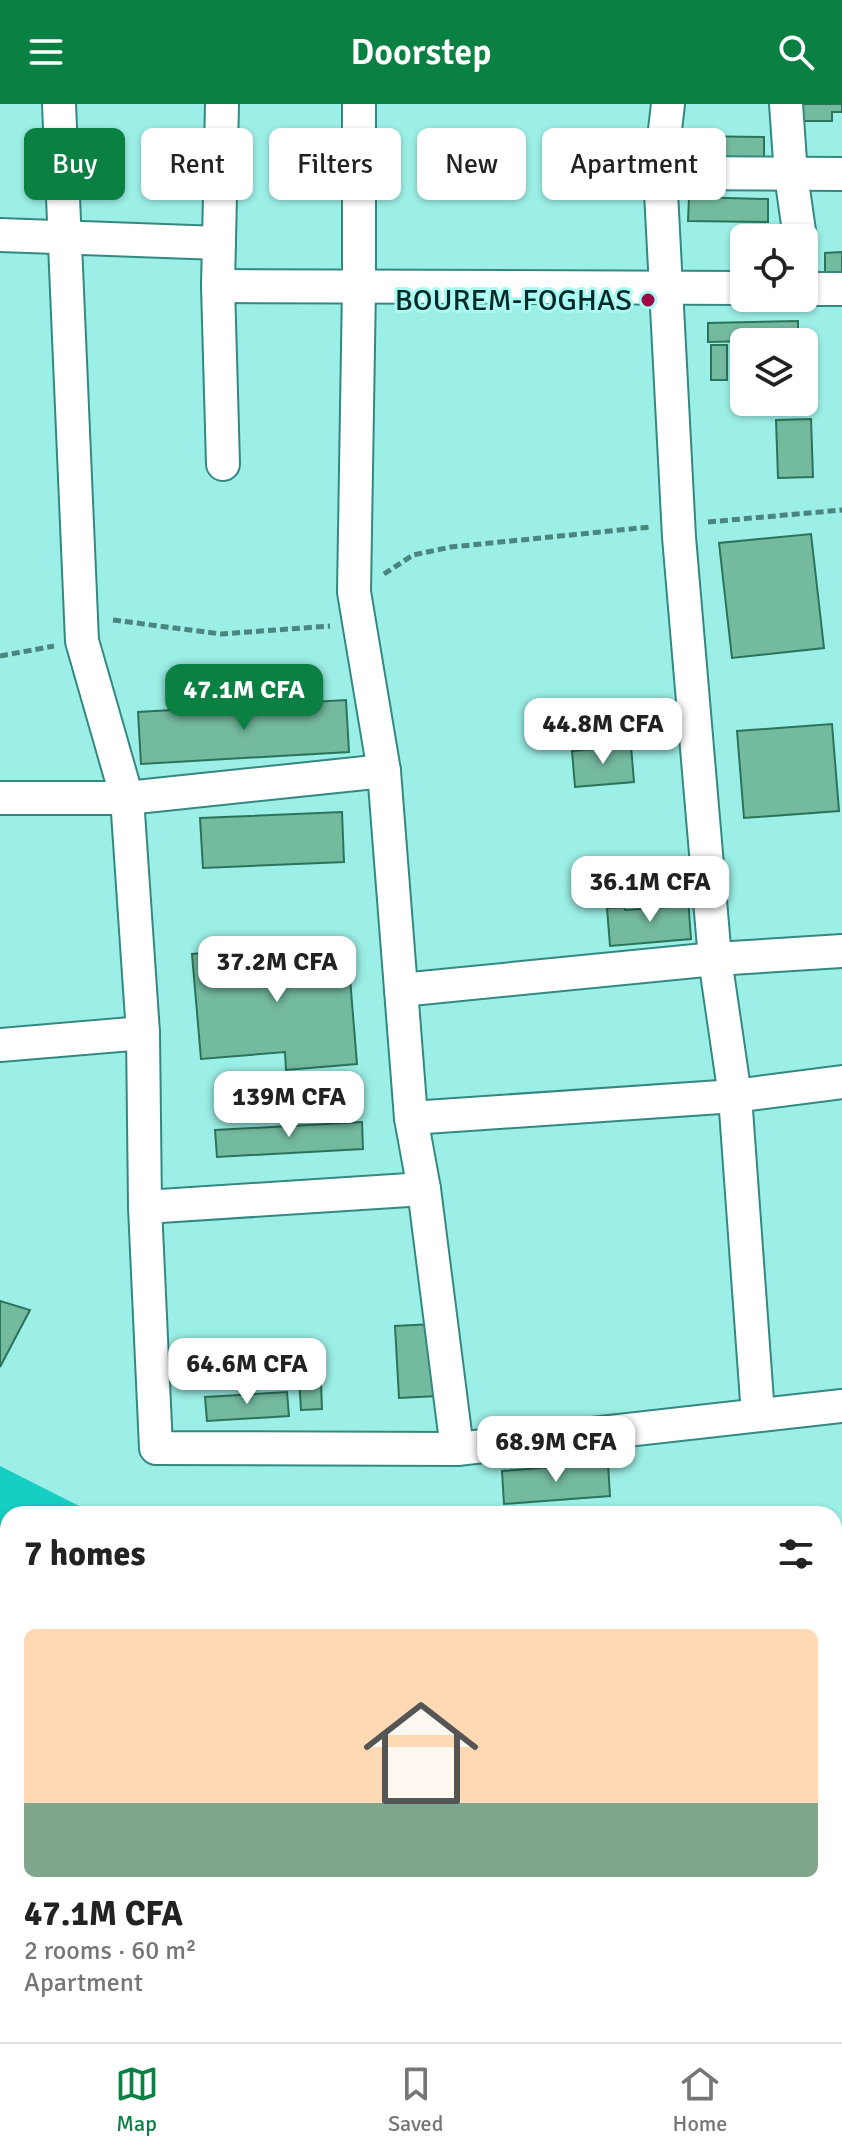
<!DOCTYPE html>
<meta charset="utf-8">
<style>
body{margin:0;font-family:Signika,sans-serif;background:#f2f2f2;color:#222;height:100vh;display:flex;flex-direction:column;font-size:30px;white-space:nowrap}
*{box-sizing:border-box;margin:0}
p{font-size:26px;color:#767676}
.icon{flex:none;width:44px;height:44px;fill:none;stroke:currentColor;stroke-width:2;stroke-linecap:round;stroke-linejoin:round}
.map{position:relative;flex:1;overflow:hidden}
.panel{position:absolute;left:0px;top:1402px;width:842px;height:536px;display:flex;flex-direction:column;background:#fff;border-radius:24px 24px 0 0;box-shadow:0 2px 6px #0004}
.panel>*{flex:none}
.guide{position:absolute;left:24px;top:24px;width:794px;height:72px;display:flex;gap:16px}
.fabs{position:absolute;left:730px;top:120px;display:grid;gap:16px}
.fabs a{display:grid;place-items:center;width:88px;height:88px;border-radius:12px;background:#fff;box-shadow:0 2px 6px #0004;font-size:40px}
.price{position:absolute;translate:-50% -68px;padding:0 18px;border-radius:16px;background:#fff;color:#222;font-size:26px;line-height:52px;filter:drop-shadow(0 2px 4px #0008)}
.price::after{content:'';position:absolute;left:50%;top:48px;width:24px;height:18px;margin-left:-12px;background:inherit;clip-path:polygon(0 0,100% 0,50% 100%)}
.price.current{background:#0b8043;color:#fff}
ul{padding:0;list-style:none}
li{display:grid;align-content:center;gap:16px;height:424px;padding:0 24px}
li+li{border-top:2px solid #e0e0e0}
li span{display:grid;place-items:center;height:248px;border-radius:12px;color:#555}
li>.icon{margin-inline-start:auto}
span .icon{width:144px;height:144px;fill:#fffc;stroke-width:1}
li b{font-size:34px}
h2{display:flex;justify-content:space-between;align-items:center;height:96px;padding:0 24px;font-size:34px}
.chip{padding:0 28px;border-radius:12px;background:#fff;box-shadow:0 2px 6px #0004;font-size:28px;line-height:72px}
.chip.current{background:#0b8043;color:#fff}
header{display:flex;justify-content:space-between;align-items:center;height:104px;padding:0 24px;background:#0b8043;color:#fff;font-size:36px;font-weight:600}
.tab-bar{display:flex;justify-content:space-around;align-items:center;height:112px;border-top:2px solid #e0e0e0;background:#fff;font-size:22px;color:#767676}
.tab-bar a{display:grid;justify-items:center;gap:4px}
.tab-bar .current{color:#0b8043}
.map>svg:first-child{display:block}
</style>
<header><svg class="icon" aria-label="menu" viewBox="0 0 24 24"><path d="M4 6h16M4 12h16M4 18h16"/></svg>Doorstep<svg class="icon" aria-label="search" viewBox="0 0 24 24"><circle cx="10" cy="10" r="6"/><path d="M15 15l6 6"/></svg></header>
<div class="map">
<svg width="842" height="1938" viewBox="0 0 842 1938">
<rect width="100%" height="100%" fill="#9cefe6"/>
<polygon fill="#16cfc3" points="0,1362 95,1410 8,1410 8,1930 834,1930 834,1766 842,1770 842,1938 0,1938"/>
<g fill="#74ba9f" stroke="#2b735b" stroke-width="2">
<polygon points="800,0 842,0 842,8 832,8 832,17 800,17"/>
<polygon points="684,32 764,33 764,58 684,57"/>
<polygon points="689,93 768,95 768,118 688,117"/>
<polygon points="744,148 744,174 733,174 733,149"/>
<polygon points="842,148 842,176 825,176 825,149"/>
<polygon points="798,217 798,236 708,238 708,219"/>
<rect x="711" y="241" width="16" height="35"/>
<polygon points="811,315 813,373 778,374 776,316"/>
<polygon points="811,430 824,544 732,554 719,439"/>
<polygon points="346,596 349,648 141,660 138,608"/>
<polygon points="832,620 839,707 744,714 737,627"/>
<polygon points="631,642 634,678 575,683 572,647"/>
<polygon points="342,708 344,758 203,764 200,714"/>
<polygon points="688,794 691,835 610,842 607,804 624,803 625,806 668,803 668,795"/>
<polygon points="347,838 357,960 286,966 285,948 201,955 192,850"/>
<polygon points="362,1018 363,1045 217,1053 215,1026"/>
<polygon points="0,1197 30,1206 0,1263"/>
<polygon points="433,1220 437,1292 399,1294 395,1222"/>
<polygon points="320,1254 322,1305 301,1306 298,1256"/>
<polygon points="287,1288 289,1312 207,1317 205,1293"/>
<polygon points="608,1359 610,1392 504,1400 502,1367"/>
<polygon points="834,1547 842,1551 842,1599 834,1615"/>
</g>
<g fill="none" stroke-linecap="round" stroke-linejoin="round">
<g stroke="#338982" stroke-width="36">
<g id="minor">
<polyline points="59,0 82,537 127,694 143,929 145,1103 156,1344 457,1345 842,1302"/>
<polyline points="222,0 218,182 223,360"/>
<polyline points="359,0 359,182 354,488 384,667 411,1014 424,1085 457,1345"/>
<polyline points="668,0 660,69 679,433 715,855 735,992 758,1311"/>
<polyline points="786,0 791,71 800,134"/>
<polyline points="660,69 842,70"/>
<polyline points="0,131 219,139"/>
<polyline points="218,182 744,184"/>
<polyline points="804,185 842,185"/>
<polyline points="0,694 127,694 384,667"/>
<polyline points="401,886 715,855 842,847"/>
<polyline points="0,941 143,929"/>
<polyline points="411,1014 735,992 842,978"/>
<polyline points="145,1103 424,1085"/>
</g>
</g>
<g stroke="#4b857f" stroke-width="5" stroke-dasharray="8 4" stroke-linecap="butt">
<polyline points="708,418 842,406"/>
<polyline points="384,470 413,451 451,443 650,423"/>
<polyline points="113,516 221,530 330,522"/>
<polyline points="0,552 54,542"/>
</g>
<use href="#minor" stroke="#fff" stroke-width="32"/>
</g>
<circle fill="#a20745" stroke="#a9fcf3" stroke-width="3" cx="648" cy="196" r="8"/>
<g text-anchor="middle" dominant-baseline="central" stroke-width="6" stroke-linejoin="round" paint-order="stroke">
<g font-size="30" fill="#032825" stroke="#a9fcf3" text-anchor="end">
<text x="632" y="196">BOUREM-FOGHAS</text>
</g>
</g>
</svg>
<div class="fabs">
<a><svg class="icon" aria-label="locate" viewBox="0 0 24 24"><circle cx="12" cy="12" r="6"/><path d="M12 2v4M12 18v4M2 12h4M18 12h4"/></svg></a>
<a><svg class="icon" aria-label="layers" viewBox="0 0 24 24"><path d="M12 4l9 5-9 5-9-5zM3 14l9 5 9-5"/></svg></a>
</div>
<b class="price current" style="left:244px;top:628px">47.1M CFA</b>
<b class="price" style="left:603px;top:662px">44.8M CFA</b>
<b class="price" style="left:650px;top:820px">36.1M CFA</b>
<b class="price" style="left:277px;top:900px">37.2M CFA</b>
<b class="price" style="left:289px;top:1035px">139M CFA</b>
<b class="price" style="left:247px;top:1302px">64.6M CFA</b>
<b class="price" style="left:556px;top:1380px">68.9M CFA</b>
<div class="guide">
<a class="chip current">Buy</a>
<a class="chip">Rent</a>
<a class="chip">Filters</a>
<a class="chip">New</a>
<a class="chip">Apartment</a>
</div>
<section class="panel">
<h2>7 homes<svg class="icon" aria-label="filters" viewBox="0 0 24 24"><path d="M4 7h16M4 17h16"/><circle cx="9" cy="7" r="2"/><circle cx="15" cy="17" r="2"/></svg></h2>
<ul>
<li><span style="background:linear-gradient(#ffd9b3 70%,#7fa58c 0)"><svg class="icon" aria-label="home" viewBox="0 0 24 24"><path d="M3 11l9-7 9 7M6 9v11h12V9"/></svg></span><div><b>47.1M CFA</b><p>2 rooms · 60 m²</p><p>Apartment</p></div></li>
</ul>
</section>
</div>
<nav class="tab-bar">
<a class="current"><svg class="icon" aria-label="map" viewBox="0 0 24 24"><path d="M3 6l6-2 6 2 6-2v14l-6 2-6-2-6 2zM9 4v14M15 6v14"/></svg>Map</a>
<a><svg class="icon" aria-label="saved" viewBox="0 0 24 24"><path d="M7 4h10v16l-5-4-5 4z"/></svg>Saved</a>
<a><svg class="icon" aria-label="home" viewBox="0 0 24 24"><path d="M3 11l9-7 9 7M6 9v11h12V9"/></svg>Home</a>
</nav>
